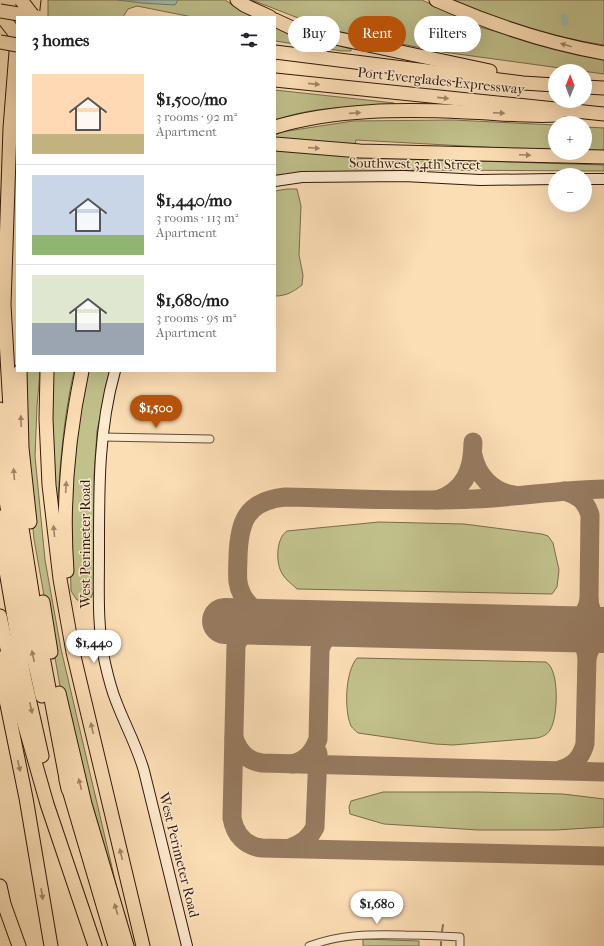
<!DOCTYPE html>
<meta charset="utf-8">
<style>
body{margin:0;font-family:"IM FELL French Canon",serif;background:#f6f6f6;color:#202124;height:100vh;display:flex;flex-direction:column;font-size:15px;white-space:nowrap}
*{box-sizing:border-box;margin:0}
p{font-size:13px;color:#757577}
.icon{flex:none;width:22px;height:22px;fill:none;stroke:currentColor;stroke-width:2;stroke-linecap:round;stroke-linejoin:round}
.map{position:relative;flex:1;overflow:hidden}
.details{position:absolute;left:16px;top:16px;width:260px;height:356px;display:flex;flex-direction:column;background:#fff;border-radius:0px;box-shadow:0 4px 16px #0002}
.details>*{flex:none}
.guide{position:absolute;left:288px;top:16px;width:256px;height:36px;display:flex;gap:8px}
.needle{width:26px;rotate:1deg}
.controls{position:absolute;left:548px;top:64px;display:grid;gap:8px}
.controls a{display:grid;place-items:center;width:44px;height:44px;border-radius:50%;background:#fff;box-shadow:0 4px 16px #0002;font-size:20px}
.price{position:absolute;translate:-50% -34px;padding:0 9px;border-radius:14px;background:#fff;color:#222;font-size:13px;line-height:26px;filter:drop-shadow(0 1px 2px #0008)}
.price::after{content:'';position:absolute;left:50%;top:24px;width:12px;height:9px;margin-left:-6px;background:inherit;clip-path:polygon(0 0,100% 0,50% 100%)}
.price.selected{background:#b45309;color:#fff}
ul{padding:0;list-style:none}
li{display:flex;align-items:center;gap:12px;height:100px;padding:0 16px}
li+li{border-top:1px solid #e0e0e0}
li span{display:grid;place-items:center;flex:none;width:112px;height:80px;border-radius:0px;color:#555}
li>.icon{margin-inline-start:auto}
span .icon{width:48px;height:48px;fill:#fffc;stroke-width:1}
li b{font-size:17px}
h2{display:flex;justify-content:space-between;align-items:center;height:48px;padding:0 16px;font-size:17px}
.tag{padding:0 14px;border-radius:18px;background:#fff;box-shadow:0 4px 16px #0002;font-size:14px;line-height:36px}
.tag.selected{background:#b45309;color:#fff}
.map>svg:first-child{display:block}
</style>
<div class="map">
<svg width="604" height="946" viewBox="0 0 604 946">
<rect width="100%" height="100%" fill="#fcdeb5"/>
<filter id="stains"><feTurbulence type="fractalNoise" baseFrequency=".005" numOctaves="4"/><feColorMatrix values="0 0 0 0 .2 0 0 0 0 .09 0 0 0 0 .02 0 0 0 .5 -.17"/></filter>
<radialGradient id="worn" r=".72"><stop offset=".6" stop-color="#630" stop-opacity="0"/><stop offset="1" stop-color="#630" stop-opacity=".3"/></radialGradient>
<g fill="#c1c18c" stroke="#7a6c4c">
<polygon points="48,0 225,0 252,17 192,17 137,6 128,9 123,17 48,17"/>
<polygon points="252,0 422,0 480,27 562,51 604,60 604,74 443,52 329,30"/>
<path d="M454,0H604V45C552,37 502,22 454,0Z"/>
<polygon points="275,25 322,41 351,49 351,51 342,51 275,41"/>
<path d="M275,90L394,103V106C357,107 309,106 275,121Z"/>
<polygon points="453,120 555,125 555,151 356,140 352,157 604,165 604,171 426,170 284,175 275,177 275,135 281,132 353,121"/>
<polygon points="585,127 604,128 604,151 585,151"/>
<path d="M287,189H297L301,206L299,255L303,275L302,285C293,292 286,296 275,296V191Z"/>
<polygon points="21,371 40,371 37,406 35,456 45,560 61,649 118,893 97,837 60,686 34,539 23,434"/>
<path d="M52,371H74C62,424 59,479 56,533L50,437Z"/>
<polygon points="87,371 110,371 97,431 94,476 95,588 90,600 77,600 71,591 69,516 74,450"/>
<path d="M379,522L464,524L542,534L548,536L553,543L559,570L557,587L552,594L297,589C292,584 286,580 283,575C275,564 276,538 287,531Z"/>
<path d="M357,658L546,662C560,670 558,718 550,730C547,735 542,737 537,738L453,745L435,744L358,733C356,731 353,729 351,726C344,710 345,672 357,658Z"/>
<polygon points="383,792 479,792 563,794 604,799 604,827 556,830 478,830 384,824 350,814 349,807 351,801"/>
<polygon points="363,939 419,941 419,946 363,946"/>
</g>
<polygon fill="#9fbcac" stroke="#737a6c" points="118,0 178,0 175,5 142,3"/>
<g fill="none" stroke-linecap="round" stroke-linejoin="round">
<g stroke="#737a6c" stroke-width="2">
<polyline points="442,931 443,925"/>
<polyline points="441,946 441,942"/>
</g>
<polyline stroke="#9fbcac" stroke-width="7" points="564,17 565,22"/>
<g stroke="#977b60" stroke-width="19">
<path d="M473,455C477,475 492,492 514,495"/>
<path d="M437,500C465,491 473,469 473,442"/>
<path d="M589,600C590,611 594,619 604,625"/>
<path d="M280,621C260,617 241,603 238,582C237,574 238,565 238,557C239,522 246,501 285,497C347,498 411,502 474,499C517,497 560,490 604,489"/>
<path d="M291,622C267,623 248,619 236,645L232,818C235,835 245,846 262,848L604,856"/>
<path d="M551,628C572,625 584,622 589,600L590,515C586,501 578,495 564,491"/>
<path d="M546,629L564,631L574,635L581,642L585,648L587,657L585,744C581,758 574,766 560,770"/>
<polyline points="587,657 592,644 604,634"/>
<path d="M234,738C239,752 247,761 262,763L604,772"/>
<path d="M292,764C306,760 313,753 318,739L320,650C325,633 336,627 353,624"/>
<path d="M290,848C302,844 310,838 315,827L318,753"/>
</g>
<polyline stroke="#977b60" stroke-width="46" points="225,621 604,630"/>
<g stroke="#644a36" stroke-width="9">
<g id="street">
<polyline points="102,437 210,439"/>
<path d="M309,946C340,934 372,934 405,935C424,935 442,936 460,937V946"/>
</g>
</g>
<g stroke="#32180b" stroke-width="12">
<g id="secondary">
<polyline points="585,179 604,179"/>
<polyline points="275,181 302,177 404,176 480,180 555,179"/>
<path d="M115,371C98,431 99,492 99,554C99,590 97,627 105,663C108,676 111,689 116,701C125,725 137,746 144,771L187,946"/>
</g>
</g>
<g stroke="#32180b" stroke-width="15">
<g id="highway">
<polyline points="237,0 244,5 270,17"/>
<path d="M436,0C490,24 546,43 604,53"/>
<polyline points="0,14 17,36"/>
<polyline points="32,17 34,0"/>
<polyline points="275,20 292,28 326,36 490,71"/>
<polyline points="17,39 10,128 4,305 14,477 38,630 68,789"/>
<polyline points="275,52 523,83 555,85"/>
<polyline points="275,80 604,114"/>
<polyline points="585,87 604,88"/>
<path d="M275,127C335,109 403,109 466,112C497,113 527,117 558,115"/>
<polyline points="275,144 360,151 604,157"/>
<polyline points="20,371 22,448 30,522"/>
<polyline points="47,371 46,419 49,485 60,579 73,652 143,946"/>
<polyline points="0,409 2,475 24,615 42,696"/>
<polyline points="0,517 6,571 24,676 42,756"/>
<path d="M67,571C62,503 68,437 82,371"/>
<polyline points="43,602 51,652"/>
<polyline points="0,616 20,709 47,804 95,946"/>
<polyline points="1,658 4,690 26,798 51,946"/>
<polyline points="59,693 85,804 127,946"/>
<polyline points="66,780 115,946"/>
<polyline points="0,886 4,904 19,946"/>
</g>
</g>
<use href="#street" stroke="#fdeacf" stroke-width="7"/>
<use href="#secondary" stroke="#fdeacf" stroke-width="10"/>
<use href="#highway" stroke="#fcdeb5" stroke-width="13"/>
<g stroke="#32180b" stroke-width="15" stroke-linecap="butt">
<g id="highway-bridge">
<polyline points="21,0 34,17"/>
<polyline points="0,11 37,17"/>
<polyline points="0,42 17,45"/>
</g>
</g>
<use href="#highway-bridge" stroke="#fcdeb5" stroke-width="13"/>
</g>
<defs><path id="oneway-solid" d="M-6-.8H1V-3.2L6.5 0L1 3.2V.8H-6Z"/></defs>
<g fill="#a18568">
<use href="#oneway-solid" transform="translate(566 45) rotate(-164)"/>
<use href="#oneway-solid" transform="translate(314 84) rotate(6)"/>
<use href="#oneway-solid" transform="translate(443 98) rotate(6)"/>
<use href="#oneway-solid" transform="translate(355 113) rotate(-4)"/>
<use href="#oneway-solid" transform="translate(499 113) rotate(3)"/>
<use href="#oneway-solid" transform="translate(314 148) rotate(4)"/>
<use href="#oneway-solid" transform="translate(525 155) rotate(2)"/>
<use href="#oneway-solid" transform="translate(21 421) rotate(-92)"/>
<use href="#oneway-solid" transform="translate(14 474) rotate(-95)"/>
<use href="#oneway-solid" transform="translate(66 487) rotate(-87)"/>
<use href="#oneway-solid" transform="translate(54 531) rotate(-96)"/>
<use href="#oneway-solid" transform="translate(33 656) rotate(-102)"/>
<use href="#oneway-solid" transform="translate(31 708) rotate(78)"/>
<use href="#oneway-solid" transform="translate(92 728) rotate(-103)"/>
<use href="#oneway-solid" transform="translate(19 766) rotate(77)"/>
<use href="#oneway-solid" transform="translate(80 784) rotate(-104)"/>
<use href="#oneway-solid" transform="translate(121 854) rotate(-103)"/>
<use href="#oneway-solid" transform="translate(42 894) rotate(81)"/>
<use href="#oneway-solid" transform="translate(116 909) rotate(-107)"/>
</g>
<g text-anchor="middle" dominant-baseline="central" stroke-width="3" stroke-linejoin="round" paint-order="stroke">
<g font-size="14" fill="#32180b" stroke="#fdeacf">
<text transform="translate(441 81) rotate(6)">Port Everglades Expressway</text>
<text transform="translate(415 164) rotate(1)">Southwest 34th Street</text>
<text transform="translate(85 544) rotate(-90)">West Perimeter Road</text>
<text transform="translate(179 855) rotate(76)">West Perimeter Road</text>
</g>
</g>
<rect width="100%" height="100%" filter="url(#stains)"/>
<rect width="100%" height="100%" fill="url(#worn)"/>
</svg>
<div class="controls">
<a><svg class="needle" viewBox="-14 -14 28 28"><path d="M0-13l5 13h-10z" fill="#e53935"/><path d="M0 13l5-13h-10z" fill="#757577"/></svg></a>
<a>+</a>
<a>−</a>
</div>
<b class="price selected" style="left:156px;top:429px">$1,500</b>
<b class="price" style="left:94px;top:664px">$1,440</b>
<b class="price" style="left:377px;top:925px">$1,680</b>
<div class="guide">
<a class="tag">Buy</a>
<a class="tag selected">Rent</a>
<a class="tag">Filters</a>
</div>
<section class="details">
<h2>3 homes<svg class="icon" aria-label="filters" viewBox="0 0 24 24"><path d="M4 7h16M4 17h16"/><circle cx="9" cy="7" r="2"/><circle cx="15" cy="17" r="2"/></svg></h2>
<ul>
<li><span style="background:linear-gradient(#ffd9b3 75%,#c2b280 0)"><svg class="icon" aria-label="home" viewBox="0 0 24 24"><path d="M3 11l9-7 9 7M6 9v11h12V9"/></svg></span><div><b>$1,500/mo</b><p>3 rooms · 92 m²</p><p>Apartment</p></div></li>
<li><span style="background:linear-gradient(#c9d6e8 75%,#8fb573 0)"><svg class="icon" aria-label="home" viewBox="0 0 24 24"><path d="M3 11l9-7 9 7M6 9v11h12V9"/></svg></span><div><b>$1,440/mo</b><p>3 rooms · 113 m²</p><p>Apartment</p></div></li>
<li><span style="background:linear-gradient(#dfe7d0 60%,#9aa5b1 0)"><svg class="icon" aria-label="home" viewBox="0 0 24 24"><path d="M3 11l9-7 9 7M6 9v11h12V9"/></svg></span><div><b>$1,680/mo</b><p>3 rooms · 95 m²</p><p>Apartment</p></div></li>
</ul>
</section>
</div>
